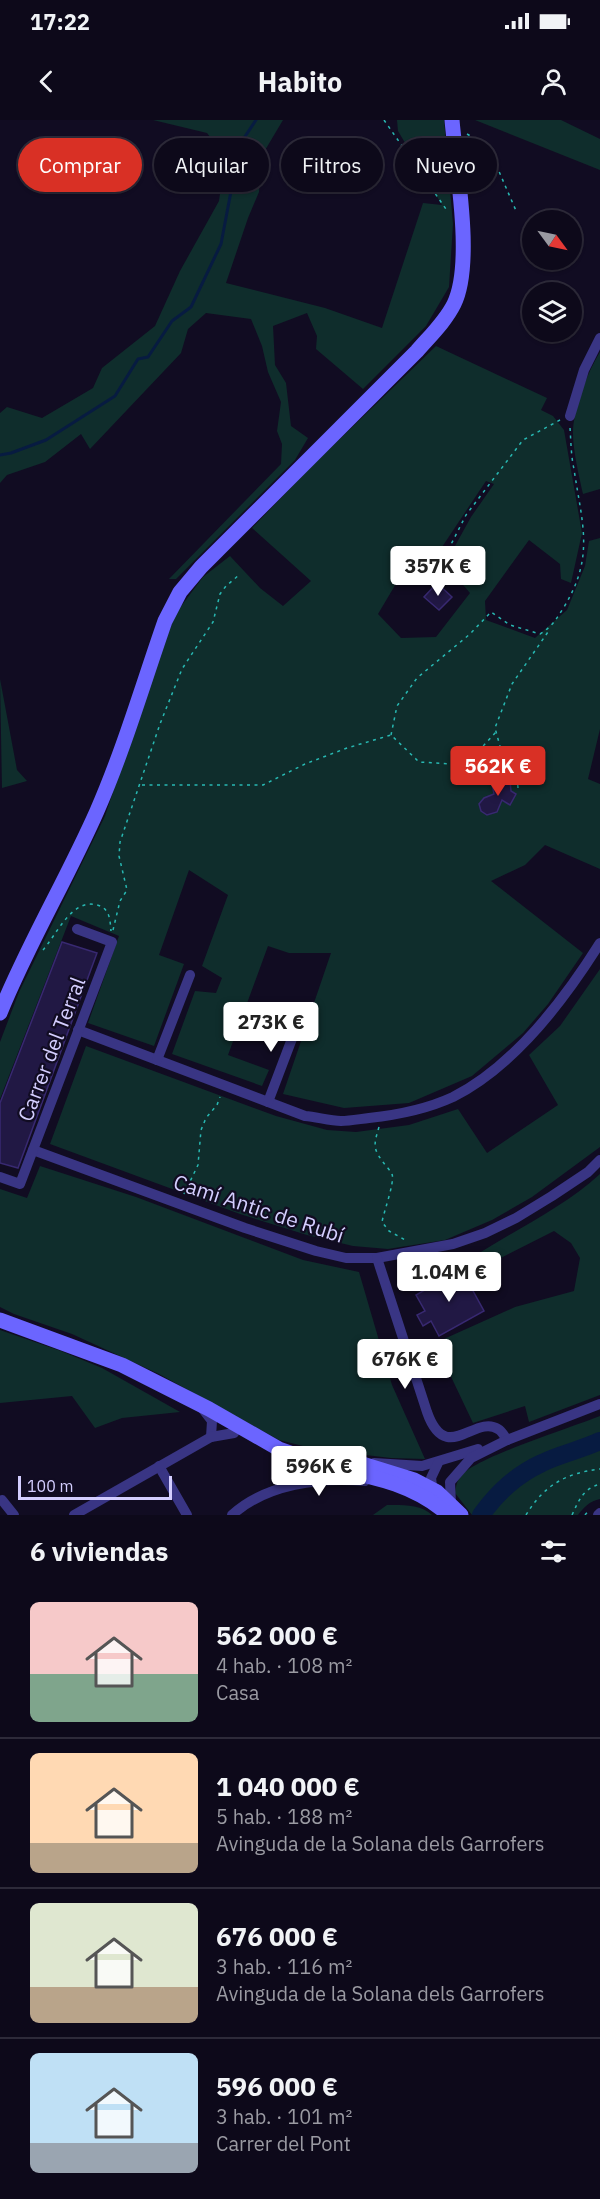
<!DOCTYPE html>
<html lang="es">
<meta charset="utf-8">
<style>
body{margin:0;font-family:"IBM Plex Sans",sans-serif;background:#1b1727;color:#f1f3f6;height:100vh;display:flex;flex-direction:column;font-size:22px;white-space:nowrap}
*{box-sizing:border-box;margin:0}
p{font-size:20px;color:#9a9aa2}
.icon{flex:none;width:33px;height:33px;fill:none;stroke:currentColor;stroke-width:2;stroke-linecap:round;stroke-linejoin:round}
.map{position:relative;height:1395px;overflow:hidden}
.side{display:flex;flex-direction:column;background:#0d091a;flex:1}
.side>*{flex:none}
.banner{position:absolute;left:18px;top:18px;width:564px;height:54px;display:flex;gap:12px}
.needle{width:39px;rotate:123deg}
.fabs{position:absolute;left:522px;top:90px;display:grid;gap:12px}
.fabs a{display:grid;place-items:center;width:60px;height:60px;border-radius:50%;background:#0d091a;box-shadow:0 2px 4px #0004,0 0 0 2px #2d2a39;font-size:30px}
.scale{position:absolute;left:18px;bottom:15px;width:154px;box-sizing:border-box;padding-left:6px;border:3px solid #d4ceff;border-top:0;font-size:16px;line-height:21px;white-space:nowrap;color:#d4ceff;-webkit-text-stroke:4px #110c22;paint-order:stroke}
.price{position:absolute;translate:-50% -51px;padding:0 14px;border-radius:6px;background:#fff;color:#222;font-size:20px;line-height:39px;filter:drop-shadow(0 2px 3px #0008)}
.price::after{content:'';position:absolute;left:50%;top:36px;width:18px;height:14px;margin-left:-9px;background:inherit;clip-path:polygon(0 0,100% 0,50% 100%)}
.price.active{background:#d93025;color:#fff}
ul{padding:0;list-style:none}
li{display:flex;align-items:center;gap:18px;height:150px;padding:0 30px}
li+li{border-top:2px solid #2d2a39}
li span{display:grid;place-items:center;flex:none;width:168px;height:120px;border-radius:9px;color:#555}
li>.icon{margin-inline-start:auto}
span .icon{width:72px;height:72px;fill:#fffc;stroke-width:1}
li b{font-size:26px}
h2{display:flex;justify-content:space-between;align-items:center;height:72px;padding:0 30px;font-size:26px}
.tag{padding:0 21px;border-radius:27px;background:#0d091a;box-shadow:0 2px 4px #0004,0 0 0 2px #2d2a39;font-size:21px;line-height:54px}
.tag.active{background:#d93025;color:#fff}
.status{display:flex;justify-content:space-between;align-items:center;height:42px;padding:0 30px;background:#0d091a;direction:ltr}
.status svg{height:16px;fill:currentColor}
header{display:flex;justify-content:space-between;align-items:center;height:78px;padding:0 30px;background:#0d091a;font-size:27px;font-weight:700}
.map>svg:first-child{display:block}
</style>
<div class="status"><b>17:22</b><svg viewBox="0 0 49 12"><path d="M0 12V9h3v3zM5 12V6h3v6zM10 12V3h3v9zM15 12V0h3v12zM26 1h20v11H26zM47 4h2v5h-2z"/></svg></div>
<header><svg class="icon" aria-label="back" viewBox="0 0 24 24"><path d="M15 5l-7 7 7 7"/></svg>Habito<svg class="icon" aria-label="person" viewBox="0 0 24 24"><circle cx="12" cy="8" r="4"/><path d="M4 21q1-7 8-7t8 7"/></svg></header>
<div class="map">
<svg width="600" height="1395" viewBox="0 0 600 1395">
<rect width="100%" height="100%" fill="#110c22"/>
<g fill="#0f2d2c" fill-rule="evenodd">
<polygon points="153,0 283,0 261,37 259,72 248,98 226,163 325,188 382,208 423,83 442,85 398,11 397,0 444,0 453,104 449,167 426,206 363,269 316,229 317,216 307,193 273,206 275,245 286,263 291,306 308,318 295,340 176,459 169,459 281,344 282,324 277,311 281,282 268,252 262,226 251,199 206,193 188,209 181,233 90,329 81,314 45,342 7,355 0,363 0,293 7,287 42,298 93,268 102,248 155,206 180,151 219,81 226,29 214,22 207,13"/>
<polygon points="475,0 561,0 600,19 600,50"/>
<path d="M436,226L547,278L541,290L553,296L564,310L582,413L571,463L561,459L560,444L529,420L485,481L486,500L535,518L567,490L585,446L589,421L600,418V609L588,659L600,664V749L545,725L525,745L491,761L583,833L548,884L523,913L472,956L409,983L344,988L283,974L331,833H289L268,826L228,935L269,950L262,966L172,934L195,871L216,873L222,858L202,846L228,775L189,750L159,835L184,844L154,926L88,903L119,816L71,796L0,979V922L19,872L105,696L153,552L176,493L203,457L230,436L260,468L283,486L311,461L252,408L312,346ZM486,361L494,364L471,397L445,444L470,473L436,517L401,518L378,494L397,462L432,442Z"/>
<path d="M600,232V369L583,374C579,355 570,320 574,301C578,277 588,252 600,232Z"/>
<polygon points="0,559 17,650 27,661 2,668"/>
<polygon points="600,849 600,1027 532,1077 492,1100 445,1120 388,1129 353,1126 307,1115 240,1094 50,1024 86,926 276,996 327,1010 356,1012 409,1005 458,989 487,1033 558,985 529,935 560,906"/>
<polygon points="40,1046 136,1077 303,1140 359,1152 392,1265 425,1339 391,1338 315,1329 279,1320 159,1254 72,1214 14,1194 0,1187 0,1069 27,1078"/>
<path d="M600,1054V1275L529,1302L525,1286L473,1303L435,1223L515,1187L574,1171L580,1138L571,1123L554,1111L491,1143L472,1138C514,1110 563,1088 600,1054Z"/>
<polygon points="0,1210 61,1231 102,1248 180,1292 122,1298 95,1308 72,1276 0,1283"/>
<path d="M600,1296V1379C590,1381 584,1387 578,1395H472L455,1373C456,1366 457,1360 462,1355C477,1337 573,1307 600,1296Z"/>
<path d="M387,1385C401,1385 421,1384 432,1395H373Z"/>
</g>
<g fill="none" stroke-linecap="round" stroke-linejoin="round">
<polyline stroke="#071b41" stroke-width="3" points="0,335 11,333 46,320 115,276 138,239 148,237 172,201 191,187 221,124 240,24 256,0"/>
<path stroke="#071b41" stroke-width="18" d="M481,1395C498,1372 516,1355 542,1343C560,1334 581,1330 600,1321"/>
</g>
<g fill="#211844" stroke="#382971" stroke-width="1.5">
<polygon points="437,463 452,477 439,490 424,477"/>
<polygon points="500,656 510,661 511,671 516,674 510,685 502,680 497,692 487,695 481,691 479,684 484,678 494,674 492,664"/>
<polygon points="62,822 97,833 18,1048 0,1043 0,983"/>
<polygon points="461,1149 484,1191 439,1216 431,1201 423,1206 417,1195 425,1191 416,1175"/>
</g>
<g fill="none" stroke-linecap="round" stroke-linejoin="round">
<g stroke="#28b8b2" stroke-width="1.5" stroke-dasharray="3 4.5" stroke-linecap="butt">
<polyline points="384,0 448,92"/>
<polyline points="467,14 488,26 517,93"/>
<polyline points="438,450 466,395 523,320 560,300"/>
<path d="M391,615L397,586L417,558L470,514L491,492L510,505L540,514C552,507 557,498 564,487C595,436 582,404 574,349C571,336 571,322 570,308"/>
<polyline points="142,665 263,665 305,644 347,628 391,615 419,642 451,644 475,635 496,612"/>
<polyline points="518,668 517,656 503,637 495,608 512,564 550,509"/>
<polyline points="113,810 120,781 127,770 119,736 120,722 160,604 182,549 213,502 220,474 226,466 239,455"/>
<path d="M43,830C57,814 72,778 97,785C110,788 110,800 111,811"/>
<path d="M379,1007C373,1027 373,1029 386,1046C387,1047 392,1053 392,1054C395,1062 384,1091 382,1102L389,1111L407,1121"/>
<polyline points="184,1074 198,1045 201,1010 206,998 217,985 220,977"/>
<path d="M526,1395C544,1365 566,1353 600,1349"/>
<path d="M572,1395C579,1380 583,1369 600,1364"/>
<polyline points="585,1395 589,1390"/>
</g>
<g stroke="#393584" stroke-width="10">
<polyline points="570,296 584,250 600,218"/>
<path d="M78,910L305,996C317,997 330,1001 341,1001C350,1001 360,999 369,998C397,995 427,989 453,977C513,947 565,879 600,823"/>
<polyline points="157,940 190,855"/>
<polyline points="268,982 301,895"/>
<polyline points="33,1030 245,1108 316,1131 346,1138 377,1138 453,1124 485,1113 516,1098 552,1076 588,1052 600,1040"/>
<polyline points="0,1057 20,1064 112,822 77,809"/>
<path d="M377,1138L427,1292C446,1346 475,1294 498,1309C502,1311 505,1317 507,1320"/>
<polyline points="202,1288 212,1301 211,1317"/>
<polyline points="374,1343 422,1346 478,1329"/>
<polyline points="159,1346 187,1395"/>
<polyline points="433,1373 431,1358 438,1343"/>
<polyline points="2,1380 14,1395"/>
<polyline points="451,1383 450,1362 471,1338 507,1320 600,1284"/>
<polyline points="74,1395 211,1317 234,1313"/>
<path d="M232,1395C266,1364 320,1357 365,1361"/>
<polyline points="598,1395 600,1393"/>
</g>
<g stroke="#6b65ff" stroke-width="15">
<path d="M0,893C28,824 67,759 97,691C124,629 143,564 165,501L180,472L201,447L417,231C430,216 445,202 454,184C474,143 456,48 452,0"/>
<polyline points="0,1200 122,1245 209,1289 279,1329 296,1335 359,1343 414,1360 437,1372 461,1395"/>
<path d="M342,1351C378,1357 415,1367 444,1391"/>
</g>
</g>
<g text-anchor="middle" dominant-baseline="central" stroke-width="4.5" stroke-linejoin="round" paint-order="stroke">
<g font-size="21" fill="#d4ceff" stroke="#110c22">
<text transform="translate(51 929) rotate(-69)">Carrer del Terral</text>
<text transform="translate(259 1088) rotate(18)">Camí Antic de Rubí</text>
</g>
</g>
</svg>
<div class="fabs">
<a><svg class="needle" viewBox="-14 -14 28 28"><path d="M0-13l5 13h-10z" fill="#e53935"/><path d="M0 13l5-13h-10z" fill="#9a9aa2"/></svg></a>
<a><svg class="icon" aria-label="layers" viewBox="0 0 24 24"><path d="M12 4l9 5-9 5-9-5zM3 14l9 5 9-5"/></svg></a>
</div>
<div class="scale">100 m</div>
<b class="price" style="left:438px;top:477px">357K €</b>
<b class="price active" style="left:498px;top:677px">562K €</b>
<b class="price" style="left:271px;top:933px">273K €</b>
<b class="price" style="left:449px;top:1183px">1.04M €</b>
<b class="price" style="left:405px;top:1270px">676K €</b>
<b class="price" style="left:319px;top:1377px">596K €</b>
<div class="banner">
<a class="tag active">Comprar</a>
<a class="tag">Alquilar</a>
<a class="tag">Filtros</a>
<a class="tag">Nuevo</a>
</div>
</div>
<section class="side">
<h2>6 viviendas<svg class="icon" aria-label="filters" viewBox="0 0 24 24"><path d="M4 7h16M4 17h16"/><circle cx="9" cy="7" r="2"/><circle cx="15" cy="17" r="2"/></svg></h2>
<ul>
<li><span style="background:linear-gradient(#f6c9c9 60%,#7fa58c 0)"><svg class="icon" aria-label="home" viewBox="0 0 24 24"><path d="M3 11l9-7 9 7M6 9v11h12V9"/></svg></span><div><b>562 000 €</b><p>4 hab. · 108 m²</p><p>Casa</p></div></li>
<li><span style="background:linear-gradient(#ffd9b3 75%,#b9a48a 0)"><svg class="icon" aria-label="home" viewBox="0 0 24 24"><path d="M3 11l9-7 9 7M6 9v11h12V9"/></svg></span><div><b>1 040 000 €</b><p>5 hab. · 188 m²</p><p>Avinguda de la Solana dels Garrofers</p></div></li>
<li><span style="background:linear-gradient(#dfe7d0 70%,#b9a48a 0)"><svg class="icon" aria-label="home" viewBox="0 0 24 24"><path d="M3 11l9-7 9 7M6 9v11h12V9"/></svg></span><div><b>676 000 €</b><p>3 hab. · 116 m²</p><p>Avinguda de la Solana dels Garrofers</p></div></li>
<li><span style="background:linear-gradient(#bfe0f5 75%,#9aa5b1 0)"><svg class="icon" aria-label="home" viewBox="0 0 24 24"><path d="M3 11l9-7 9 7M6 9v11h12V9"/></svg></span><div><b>596 000 €</b><p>3 hab. · 101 m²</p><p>Carrer del Pont</p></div></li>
</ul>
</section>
